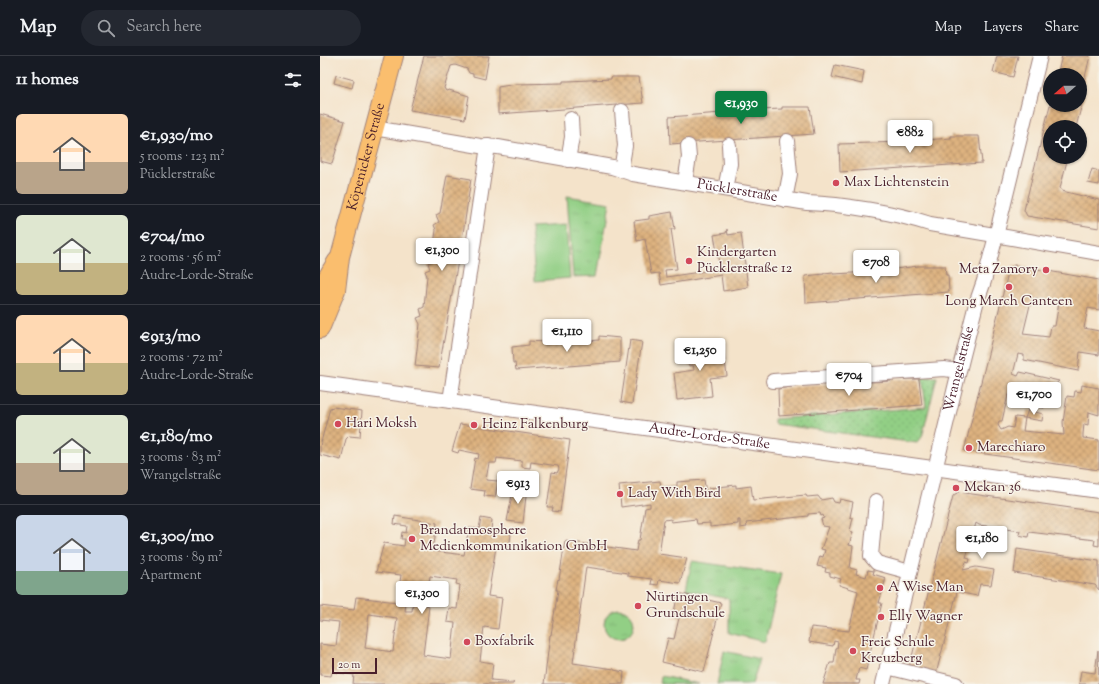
<!DOCTYPE html>
<meta charset="utf-8">
<style>
body{margin:0;font-family:"Sorts Mill Goudy",serif;background:#242831;color:#f1f3f6;height:100vh;display:flex;flex-direction:column;font-size:15px;white-space:nowrap}
*{box-sizing:border-box;margin:0}
p{font-size:13px;color:#9ea1a6}
.icon{flex:none;width:22px;height:22px;fill:none;stroke:currentColor;stroke-width:2;stroke-linecap:round;stroke-linejoin:round}
.map{position:relative;flex:1;overflow:hidden}
.drawer{display:flex;flex-direction:column;background:#171b24;width:320px}
.drawer>*{flex:none}
.needle{width:26px;rotate:250deg}
.fabs{position:absolute;left:723px;top:12px;display:grid;gap:8px}
.fabs a{display:grid;place-items:center;width:44px;height:44px;border-radius:50%;background:#171b24;box-shadow:0 1px 3px #0004;font-size:20px}
.scale{position:absolute;left:12px;bottom:10px;width:45px;box-sizing:border-box;padding-left:4px;border:2px solid #4a1f2b;border-top:0;font-size:11px;line-height:14px;white-space:nowrap;color:#4a1f2b;-webkit-text-stroke:3px #f7f3e8;paint-order:stroke}
.price{position:absolute;translate:-50% -34px;padding:0 9px;border-radius:4px;background:#fff;color:#222;font-size:13px;line-height:26px;filter:drop-shadow(0 1px 2px #0008)}
.price::after{content:'';position:absolute;left:50%;top:24px;width:12px;height:9px;margin-left:-6px;background:inherit;clip-path:polygon(0 0,100% 0,50% 100%)}
.price.active{background:#0b8043;color:#fff}
ul{padding:0;list-style:none}
li{display:flex;align-items:center;gap:12px;height:100px;padding:0 16px}
li+li{border-top:1px solid #363941}
li span{display:grid;place-items:center;flex:none;width:112px;height:80px;border-radius:6px;color:#555}
li>.icon{margin-inline-start:auto}
span .icon{width:48px;height:48px;fill:#fffc;stroke-width:1}
li b{font-size:17px}
h2{display:flex;justify-content:space-between;align-items:center;height:48px;padding:0 16px;font-size:17px}
header{display:flex;align-items:center;gap:24px;box-sizing:border-box;height:56px;padding:0 20px;background:#171b24;border-bottom:1px solid #363941}
header strong{font-size:19px}
nav{display:flex;gap:22px;margin-inline-start:auto;font-size:14px}
.search{width:280px;height:36px;background:#242831;display:flex;align-items:center;gap:10px;box-sizing:border-box;padding:0 14px;border-radius:22px;color:#9ea1a6;font-size:15px}
main{display:flex;flex:1;min-height:0}
.map>svg:first-child{display:block}
</style>
<header>
<strong>Map</strong>
<div class="search"><svg class="icon" aria-label="search" viewBox="0 0 24 24"><circle cx="10" cy="10" r="6"/><path d="M15 15l6 6"/></svg>Search here</div>
<nav><a>Map</a><a>Layers</a><a>Share</a></nav>
</header>
<main>
<section class="drawer">
<h2>11 homes<svg class="icon" aria-label="filters" viewBox="0 0 24 24"><path d="M4 7h16M4 17h16"/><circle cx="9" cy="7" r="2"/><circle cx="15" cy="17" r="2"/></svg></h2>
<ul>
<li><span style="background:linear-gradient(#ffd9b3 60%,#b9a48a 0)"><svg class="icon" aria-label="home" viewBox="0 0 24 24"><path d="M3 11l9-7 9 7M6 9v11h12V9"/></svg></span><div><b>€1,930/mo</b><p>5 rooms · 123 m²</p><p>Pücklerstraße</p></div></li>
<li><span style="background:linear-gradient(#dfe7d0 60%,#c2b280 0)"><svg class="icon" aria-label="home" viewBox="0 0 24 24"><path d="M3 11l9-7 9 7M6 9v11h12V9"/></svg></span><div><b>€704/mo</b><p>2 rooms · 56 m²</p><p>Audre-Lorde-Straße</p></div></li>
<li><span style="background:linear-gradient(#ffd9b3 60%,#c2b280 0)"><svg class="icon" aria-label="home" viewBox="0 0 24 24"><path d="M3 11l9-7 9 7M6 9v11h12V9"/></svg></span><div><b>€913/mo</b><p>2 rooms · 72 m²</p><p>Audre-Lorde-Straße</p></div></li>
<li><span style="background:linear-gradient(#dfe7d0 60%,#b9a48a 0)"><svg class="icon" aria-label="home" viewBox="0 0 24 24"><path d="M3 11l9-7 9 7M6 9v11h12V9"/></svg></span><div><b>€1,180/mo</b><p>3 rooms · 83 m²</p><p>Wrangelstraße</p></div></li>
<li><span style="background:linear-gradient(#c9d6e8 70%,#7fa58c 0)"><svg class="icon" aria-label="home" viewBox="0 0 24 24"><path d="M3 11l9-7 9 7M6 9v11h12V9"/></svg></span><div><b>€1,300/mo</b><p>3 rooms · 89 m²</p><p>Apartment</p></div></li>
</ul>
</section>
<div class="map">
<svg width="779" height="628" viewBox="0 0 779 628">
<defs>
<pattern id="grass-dots" width="8" height="8" patternUnits="userSpaceOnUse"><rect width="8" height="8" fill="#92cf85"/><path d="M2 2h.1M6 6h.1" fill="none" stroke="#7fb173" stroke-width="1.8" stroke-linecap="round"/></pattern>
<pattern id="park-tufts" width="24" height="20" patternUnits="userSpaceOnUse"><rect width="24" height="20" fill="#92cf85"/><path d="M3 7l-1-3M5 7V3M7 7l1-3M15 17l-1-3M17 17v-4M19 17l1-3" fill="none" stroke="#7fb173"/></pattern>
<pattern id="building-cross-hatch" width="8" height="8" patternUnits="userSpaceOnUse"><rect width="8" height="8" fill="#deb380"/><path d="M0 0l8 8M0 8l8-8" fill="none" stroke="#b69169"/></pattern>
</defs>
<rect width="100%" height="100%" fill="#f7f3e8"/>
<filter id="ink" filterUnits="userSpaceOnUse"><feTurbulence type="fractalNoise" baseFrequency=".025" numOctaves="2"/><feDisplacementMap in="SourceGraphic" scale="8" xChannelSelector="R" yChannelSelector="G"/><feConvolveMatrix kernelMatrix="1 2 1 2 8 2 1 2 1" color-interpolation-filters="sRGB"/></filter>
<filter id="wash" filterUnits="userSpaceOnUse"><feTurbulence type="fractalNoise" baseFrequency=".012" numOctaves="4" result="noise"/><feDisplacementMap in="SourceGraphic" scale="16" xChannelSelector="R" yChannelSelector="G"/><feGaussianBlur stdDeviation="0.9" result="paint"/><feColorMatrix in="noise" values="0 0 0 0 0 0 0 0 0 0 0 0 0 0 0 0 0 1.4 0 .05"/><feComposite in="paint" operator="in"/></filter>
<g filter="url(#wash)">
<rect width="100%" height="100%" fill="#f4e3ca"/>
<polygon fill="url(#grass-dots)" stroke="#6e7758" points="602,321 617,321 602,381 597,387 454,368 454,363 606,351"/>
<g fill="url(#park-tufts)" stroke="#6e7758">
<polygon points="247,140 290,147 277,220 253,221"/>
<polygon points="372,505 461,518 445,586 409,577 409,543 366,534"/>
<circle cx="299" cy="568" r="15"/>
<polygon points="404,595 440,603 432,628 397,628"/>
<polygon points="341,620 379,628 340,628"/>
</g>
<polygon fill="#92cf85" stroke="#6e7758" points="246,169 250,222 215,225 211,171"/>
<g id="blocks">
<g fill="url(#building-cross-hatch)" fill-rule="evenodd">
<polygon points="104,0 169,0 165,23 153,20 153,18 149,17 147,13 135,9 131,10 124,32 126,35 129,34 149,40 145,63 90,54"/>
<polygon points="677,0 698,0 693,21 673,16"/>
<polygon points="742,0 770,0 761,38 760,19 737,19"/>
<polygon points="515,9 544,15 542,28 512,21"/>
<polygon points="16,19 34,24 32,32 14,27"/>
<polygon points="291,21 319,21 323,47 178,58 178,31 196,28 243,27 243,25 248,25 291,23"/>
<polygon points="760,38 764,40 756,71 730,71 730,101 748,101 740,132 742,135 779,144 779,172 707,160 704,154 730,49 760,49"/>
<polygon points="462,51 490,51 494,78 350,88 349,61 414,56 414,55 462,53"/>
<polygon points="0,58 25,65 12,108 0,105"/>
<polygon points="631,80 659,80 662,107 520,116 519,88 583,86 583,84 592,84 593,85 631,82"/>
<polygon points="772,113 779,115 779,129 768,127"/>
<polygon points="127,119 151,123 144,171 119,312 95,310 100,268 97,262 102,260 100,253 104,251 107,220 105,215 110,213 108,207 112,205 116,174 114,169 119,166 116,159 120,157"/>
<polygon points="352,156 355,173 351,173 357,213 345,214 346,221 400,213 394,179 406,177 407,173 408,179 421,177 428,231 403,235 401,219 341,229 339,217 331,218 325,183 317,185 314,165 329,163 329,160"/>
<path d="M694,209L779,224V254L768,252L764,272L779,275V299L760,296L758,315L704,304V299L698,298L693,318L698,320L700,316L739,325L726,337L724,352L694,345V340L688,339L682,365H679L678,369L681,374L688,371L693,372L695,361L705,362L703,375L744,379L743,366L747,340L754,341L755,335L761,336L762,329L779,332V359L769,356L768,369L764,368L763,378V382L779,384V414L644,395L689,213ZM716,242L739,246L735,270H731L729,281L703,278L711,245Z"/>
<polygon points="598,210 625,210 626,219 628,219 629,236 486,247 485,220 504,218 504,217 513,216 513,218 551,216 551,214 560,213 560,215"/>
<polygon points="279,280 300,282 300,306 196,314 195,307 193,307 192,291 209,289 209,285 224,286 224,288 244,287 244,282 258,283 259,286 279,284"/>
<polygon points="310,284 322,286 312,348 301,346"/>
<polygon points="382,287 383,292 403,290 407,320 390,322 392,340 357,344 354,317 374,314 373,309 369,310 366,289"/>
<polygon points="571,323 599,323 602,349 459,360 458,333 484,329 571,325"/>
<polygon points="13,351 42,355 40,381 29,380 26,383 21,404 0,399 0,390 10,352"/>
<polygon points="708,354 723,358 722,365 705,362"/>
<polygon points="140,368 250,384 240,456 232,455 233,451 227,451 232,416 237,417 239,413 238,410 211,406 210,412 202,411 202,405 177,402 176,407 169,407 166,424 178,425 175,441 164,440 165,435 150,433 155,402 158,403 159,398 139,394 138,397 132,395"/>
<polygon points="384,424 386,437 389,436 389,432 416,429 416,432 431,430 433,444 486,439 487,441 498,440 501,444 512,442 514,446 519,447 520,443 533,446 530,461 533,462 530,475 533,476 529,489 533,490 530,512 537,514 536,518 546,521 548,514 554,515 553,518 566,522 559,547 562,547 546,614 539,612 536,624 540,624 539,628 503,628 510,607 514,607 516,592 517,592 518,586 514,585 513,590 489,586 491,571 529,575 538,535 519,529 521,523 510,520 510,517 505,516 506,512 497,510 500,500 503,501 505,494 501,493 509,471 503,470 501,463 504,462 503,459 501,460 500,457 488,458 488,460 426,467 427,471 420,472 420,464 418,464 418,468 390,471 390,467 377,468 376,463 351,466 351,463 344,464 339,498 367,502 360,527 339,524 338,529 331,528 332,523 308,520 308,517 266,511 253,607 294,613 294,614 304,616 303,628 224,628 230,579 231,579 238,534 236,534 238,523 239,524 245,485 316,495 318,484 320,484 325,452 330,451 330,447 301,451 299,429 340,425 341,431 355,430 357,430 357,426"/>
<polygon points="194,429 207,431 203,467 187,465"/>
<polygon points="638,436 779,456 779,490 774,489 775,484 709,476 708,481 699,479 700,475 659,469 656,467 646,502 650,503 649,507 646,506 643,514 656,511 674,514 671,529 660,528 657,540 637,536 614,626 587,620 633,440"/>
<path d="M75,460L117,467L113,495L144,499L149,472L159,473L161,462L172,464L171,475L191,478L189,493L176,491L168,540L182,542L178,573L164,571L160,605L173,607L171,624L194,626L193,628H33L34,619L12,616L11,620L0,619V588L16,590L19,566L0,564V550L34,554L36,541L77,546L81,519L56,516L64,487L84,490L85,483H81L82,476L86,477L87,470L74,468ZM110,520L137,524L136,528L140,529L137,553L129,552L127,566L135,567L131,603L103,599L109,550L106,549ZM86,547L93,548L92,555H85ZM49,558L77,562L73,596L45,592Z"/>
<polygon points="697,493 779,505 779,534 775,529 694,517"/>
<polygon points="358,537 401,547 384,616 342,606 348,582 354,583 359,562 353,561"/>
<polygon points="778,594 779,628 759,628 761,615 775,617"/>
</g>
</g>
</g>
<g filter="url(#ink)">
<use href="#blocks" fill-opacity="0" stroke="#9f817a" stroke-width="1"/>
<g fill="none" stroke-linecap="round" stroke-linejoin="round">
<g stroke="#9f817a" stroke-width="16">
<g id="minor">
<path id="s1" d="M54,72L160,90L178,91L292,111L313,118L487,147C522,148 577,157 610,168L779,197"/>
<polyline points="248,104 252,81 251,63"/>
<polyline points="301,114 305,90 302,55"/>
<polyline points="365,126 369,101 368,90"/>
<polyline points="405,133 410,108 409,89"/>
<polyline points="465,144 470,118 467,85"/>
<polyline points="453,325 624,313 639,315"/>
<path id="s2" d="M0,327L779,435"/>
<polyline points="130,345 168,90"/>
<polyline points="556,445 551,500 557,507 590,516"/>
<polyline points="567,611 636,628"/>
<path id="s3" d="M563,628L639,315L656,248L664,225L676,180L720,0"/>
</g>
</g>
<g stroke="#9f817a" stroke-width="20">
<g id="major">
<path d="M3,263C0,233 1,231 17,205"/>
<path id="s4" d="M0,273L16,234L20,201L74,0"/>
</g>
</g>
<use href="#minor" stroke="#fff" stroke-width="14"/>
<use href="#major" stroke="#fabe6e" stroke-width="18"/>
</g>
</g>
<g fill="#d1495b" stroke="#f7f3e8" stroke-width="1.5">
<circle cx="516" cy="127" r="4"/>
<circle cx="369" cy="205" r="4"/>
<circle cx="726" cy="214" r="4"/>
<circle cx="689" cy="231" r="4"/>
<circle cx="18" cy="368" r="4"/>
<circle cx="154" cy="369" r="4"/>
<circle cx="649" cy="392" r="4"/>
<circle cx="636" cy="432" r="4"/>
<circle cx="300" cy="438" r="4"/>
<circle cx="92" cy="483" r="4"/>
<circle cx="560" cy="532" r="4"/>
<circle cx="318" cy="550" r="4"/>
<circle cx="561" cy="561" r="4"/>
<circle cx="147" cy="586" r="4"/>
<circle cx="533" cy="595" r="4"/>
</g>
<g text-anchor="middle" dominant-baseline="central" stroke-width="3" stroke-linejoin="round" paint-order="stroke">
<g font-size="14" fill="#4a1f2b" stroke="#f7f3e8">
<text stroke="none"><textPath href="#s4" startOffset="179">Köpenicker Straße</textPath></text>
<text stroke="none"><textPath href="#s1" startOffset="369">Pücklerstraße</textPath></text>
<text stroke="none"><textPath href="#s3" startOffset="324">Wrangelstraße</textPath></text>
<text stroke="none"><textPath href="#s2" startOffset="393">Audre-Lorde-Straße</textPath></text>
</g>
<g font-size="14" fill="#4a1f2b" stroke="#f7f3e8" text-anchor="start">
<text x="524" y="127">Max Lichtenstein</text>
<text x="377" y="197">Kindergarten<tspan x="377" dy="16">Pücklerstraße 12</tspan></text>
<text x="718" y="214" text-anchor="end">Meta Zamory</text>
<text x="689" y="246" text-anchor="middle">Long March Canteen</text>
<text x="26" y="368">Hari Moksh</text>
<text x="162" y="369">Heinz Falkenburg</text>
<text x="657" y="392">Marechiaro</text>
<text x="644" y="432">Mekan 36</text>
<text x="308" y="438">Lady With Bird</text>
<text x="100" y="475">Brandatmosphere<tspan x="100" dy="16">Medienkommunikation GmbH</tspan></text>
<text x="568" y="532">A Wise Man</text>
<text x="326" y="542">Nürtingen<tspan x="326" dy="16">Grundschule</tspan></text>
<text x="569" y="561">Elly Wagner</text>
<text x="155" y="586">Boxfabrik</text>
<text x="541" y="587">Freie Schule<tspan x="541" dy="16">Kreuzberg</tspan></text>
</g>
</g>
</svg>
<div class="fabs">
<a><svg class="needle" viewBox="-14 -14 28 28"><path d="M0-13l5 13h-10z" fill="#e53935"/><path d="M0 13l5-13h-10z" fill="#9ea1a6"/></svg></a>
<a><svg class="icon" aria-label="locate" viewBox="0 0 24 24"><circle cx="12" cy="12" r="6"/><path d="M12 2v4M12 18v4M2 12h4M18 12h4"/></svg></a>
</div>
<div class="scale">20 m</div>
<b class="price active" style="left:421px;top:69px">€1,930</b>
<b class="price" style="left:590px;top:98px">€882</b>
<b class="price" style="left:122px;top:216px">€1,300</b>
<b class="price" style="left:556px;top:228px">€708</b>
<b class="price" style="left:247px;top:297px">€1,110</b>
<b class="price" style="left:380px;top:316px">€1,250</b>
<b class="price" style="left:529px;top:341px">€704</b>
<b class="price" style="left:714px;top:360px">€1,700</b>
<b class="price" style="left:198px;top:449px">€913</b>
<b class="price" style="left:662px;top:504px">€1,180</b>
<b class="price" style="left:102px;top:559px">€1,300</b>
</div>
</main>
